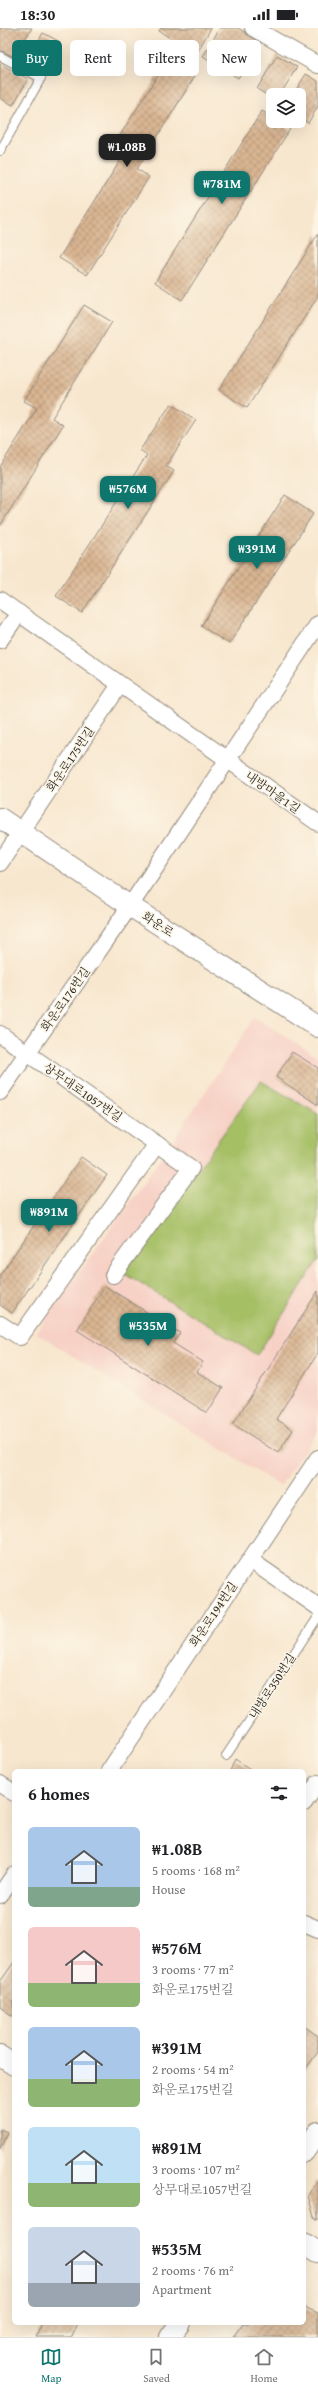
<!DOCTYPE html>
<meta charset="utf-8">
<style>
body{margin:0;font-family:"Gentium Book Plus","Noto Serif KR",serif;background:#f2f2f2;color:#202124;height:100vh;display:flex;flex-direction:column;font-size:15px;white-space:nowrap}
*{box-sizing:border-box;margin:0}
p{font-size:13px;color:#757577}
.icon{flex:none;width:22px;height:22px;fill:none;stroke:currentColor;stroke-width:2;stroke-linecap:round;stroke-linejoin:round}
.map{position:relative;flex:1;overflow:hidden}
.drawer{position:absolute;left:12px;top:1741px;width:294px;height:556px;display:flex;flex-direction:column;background:#fff;border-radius:6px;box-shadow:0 4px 16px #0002}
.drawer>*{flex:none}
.top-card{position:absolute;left:12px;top:12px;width:294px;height:36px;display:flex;gap:8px}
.tools{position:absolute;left:266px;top:60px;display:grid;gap:8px}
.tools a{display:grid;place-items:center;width:40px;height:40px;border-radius:6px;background:#fff;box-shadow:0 4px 16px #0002;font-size:20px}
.price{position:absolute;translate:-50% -34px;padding:0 9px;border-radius:8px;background:#0f766e;color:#fff;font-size:13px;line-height:26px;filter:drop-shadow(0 1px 2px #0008)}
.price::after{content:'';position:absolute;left:50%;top:24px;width:12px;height:9px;margin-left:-6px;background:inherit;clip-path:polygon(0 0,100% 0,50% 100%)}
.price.active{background:#222;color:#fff}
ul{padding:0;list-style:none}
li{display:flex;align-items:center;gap:12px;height:100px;padding:0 16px}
li span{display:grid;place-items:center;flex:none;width:112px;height:80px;border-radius:6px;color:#555}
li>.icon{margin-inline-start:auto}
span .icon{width:48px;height:48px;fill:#fffc;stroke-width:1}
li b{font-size:17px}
h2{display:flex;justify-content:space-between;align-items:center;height:48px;padding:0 16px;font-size:17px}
.tag{padding:0 14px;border-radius:6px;background:#fff;box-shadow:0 4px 16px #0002;font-size:14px;line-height:36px}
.tag.active{background:#0f766e;color:#fff}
.status{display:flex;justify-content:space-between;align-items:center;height:28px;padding:0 20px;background:#fff;direction:ltr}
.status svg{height:11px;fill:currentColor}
.tab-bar{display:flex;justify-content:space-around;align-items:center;height:56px;border-top:1px solid #e0e0e0;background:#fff;font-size:11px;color:#757577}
.tab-bar a{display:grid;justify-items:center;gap:2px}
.tab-bar .active{color:#0f766e}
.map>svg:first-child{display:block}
</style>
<div class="status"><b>18:30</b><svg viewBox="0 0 49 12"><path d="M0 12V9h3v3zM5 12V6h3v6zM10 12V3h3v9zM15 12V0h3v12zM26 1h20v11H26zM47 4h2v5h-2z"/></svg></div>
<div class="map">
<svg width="318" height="2309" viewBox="0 0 318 2309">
<defs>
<pattern id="building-cross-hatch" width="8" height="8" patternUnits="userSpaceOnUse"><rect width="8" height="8" fill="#dab693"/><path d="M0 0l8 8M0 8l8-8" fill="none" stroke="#b19478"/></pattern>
</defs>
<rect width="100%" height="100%" fill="#fcf5e5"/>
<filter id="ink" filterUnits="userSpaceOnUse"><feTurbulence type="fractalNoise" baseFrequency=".025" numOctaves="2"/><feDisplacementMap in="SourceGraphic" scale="8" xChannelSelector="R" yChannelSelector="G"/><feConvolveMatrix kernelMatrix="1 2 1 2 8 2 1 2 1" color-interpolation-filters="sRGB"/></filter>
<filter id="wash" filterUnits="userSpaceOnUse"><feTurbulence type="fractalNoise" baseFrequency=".012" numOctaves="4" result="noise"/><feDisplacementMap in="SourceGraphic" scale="16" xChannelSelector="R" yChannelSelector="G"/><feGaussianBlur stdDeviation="0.9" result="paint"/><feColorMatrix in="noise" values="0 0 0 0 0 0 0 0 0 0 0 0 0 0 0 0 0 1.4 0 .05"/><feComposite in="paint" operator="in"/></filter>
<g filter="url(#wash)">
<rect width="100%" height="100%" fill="#f8e7cf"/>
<polygon fill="#f7d1c6" points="255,989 318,1029 318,1403 280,1458 36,1305 166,1123"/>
<polygon fill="#a5bf65" stroke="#687548" points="261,1053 318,1086 318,1232 257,1327 123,1245"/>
<g id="blocks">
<g fill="url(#building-cross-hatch)">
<polygon points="0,0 32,0 14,29 0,22"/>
<polygon points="161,0 211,0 196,26 159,3"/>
<polygon points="220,0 238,0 261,14 238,50 203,28"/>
<polygon points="43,5 60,14 43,44 26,35"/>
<polygon points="277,27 297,39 280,67 273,67 273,71 257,61"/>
<polygon points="168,31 195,48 137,141 149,149 87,247 59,230 120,133 109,125"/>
<polygon points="0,36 28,51 13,77 0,70"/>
<polygon points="306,46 318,53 318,78 308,95 299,89 299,67 293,67"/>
<polygon points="262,83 273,90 273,93 278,93 290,101 182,272 155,254"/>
<polygon points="318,206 318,268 247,380 219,362"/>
<polygon points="84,277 112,294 52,390 63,397 0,498 0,439 37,380 24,373"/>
<polygon points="171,376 196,392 166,438 174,443 82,585 56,568 147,427 140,422"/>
<polygon points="285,467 313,486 229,616 201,598"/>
<polygon points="292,1024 318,1040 318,1077 276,1049"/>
<polygon points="81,1129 107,1147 12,1285 0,1277 0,1247"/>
<polygon points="105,1258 180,1305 173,1315 203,1334 197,1344 223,1360 207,1385 77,1302"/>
<polygon points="318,1263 318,1325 276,1391 293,1402 278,1425 233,1396"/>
<polygon points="235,1731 253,1743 230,1743"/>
<polygon points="14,1934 14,1989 0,1979 0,1954"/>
<polygon points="304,1998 318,2008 318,2024 304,2043"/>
<polygon points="0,2101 7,2104 0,2121"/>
<polygon points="318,2152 318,2192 314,2189 308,2167"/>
<polygon points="304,2279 318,2285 318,2309 233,2309 243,2295 304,2295"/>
<polygon points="42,2295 78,2295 72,2309 36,2309"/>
</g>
</g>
</g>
<g filter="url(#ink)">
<use href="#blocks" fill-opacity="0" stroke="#92897d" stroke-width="1"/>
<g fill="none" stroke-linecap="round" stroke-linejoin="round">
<g stroke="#92897d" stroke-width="10">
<g id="service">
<polyline points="0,28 41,50 0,123"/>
<polyline points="226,1728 318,1589"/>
</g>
</g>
<g stroke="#92897d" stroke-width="18">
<g id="minor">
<polyline points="253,0 318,37"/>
<polyline points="0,572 318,795"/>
<polyline points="0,612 19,585"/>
<polyline points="0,835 119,658"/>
<polyline points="0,1006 191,1140 113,1247"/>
<polyline points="0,1064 130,878 318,596"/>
<polyline points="0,1296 20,1309 157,1116"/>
<polyline points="250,1532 318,1579"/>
<polyline points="109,1743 318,1430"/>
<polyline points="0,1756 14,1765"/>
<polyline points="304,1775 318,1755"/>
<polyline points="0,1867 14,1847"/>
<polyline points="304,1895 318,1901"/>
</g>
</g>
<g stroke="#92897d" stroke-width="22">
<g id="tertiary">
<polyline points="0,790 130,878 318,999"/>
<polyline points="0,2028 14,2037"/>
<polyline points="304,2124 318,2104"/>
<polyline points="304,2215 318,2224"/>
<polyline points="170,2309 180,2295"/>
</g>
</g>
<use href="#service" stroke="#fff" stroke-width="8"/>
<use href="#minor" stroke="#fff" stroke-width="16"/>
<use href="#tertiary" stroke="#fff" stroke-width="20"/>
</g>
</g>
<g text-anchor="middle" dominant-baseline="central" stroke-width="3" stroke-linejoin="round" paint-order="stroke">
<g font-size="12" fill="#2b2b2b" stroke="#fcf5e5">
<text transform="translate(70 731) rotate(-56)">화운로175번길</text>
<text transform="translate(273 764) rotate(35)">내방마을1길</text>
<text transform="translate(158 896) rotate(33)">화운로</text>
<text transform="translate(65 971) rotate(-55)">화운로176번길</text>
<text transform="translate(83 1064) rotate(35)">상무대로1057번길</text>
<text transform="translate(213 1586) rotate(-56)">화운로194번길</text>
<text transform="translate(272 1658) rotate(-57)">내방로350번길</text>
</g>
</g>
</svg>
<div class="tools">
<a><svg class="icon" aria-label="layers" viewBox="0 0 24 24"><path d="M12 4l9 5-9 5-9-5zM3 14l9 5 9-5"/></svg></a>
</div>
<b class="price active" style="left:127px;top:140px">₩1.08B</b>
<b class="price" style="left:222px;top:177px">₩781M</b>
<b class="price" style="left:128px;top:482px">₩576M</b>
<b class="price" style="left:257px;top:542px">₩391M</b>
<b class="price" style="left:49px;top:1205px">₩891M</b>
<b class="price" style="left:148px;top:1319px">₩535M</b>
<div class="top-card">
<a class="tag active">Buy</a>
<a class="tag">Rent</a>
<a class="tag">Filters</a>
<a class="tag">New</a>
</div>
<section class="drawer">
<h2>6 homes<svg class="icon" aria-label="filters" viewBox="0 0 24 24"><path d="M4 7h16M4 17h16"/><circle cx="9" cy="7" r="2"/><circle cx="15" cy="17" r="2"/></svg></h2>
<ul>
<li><span style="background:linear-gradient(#a9c7e8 75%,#7fa58c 0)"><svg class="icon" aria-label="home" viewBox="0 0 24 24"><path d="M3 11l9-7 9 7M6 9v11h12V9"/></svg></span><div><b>₩1.08B</b><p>5 rooms · 168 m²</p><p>House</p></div></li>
<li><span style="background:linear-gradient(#f6c9c9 70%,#8fb573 0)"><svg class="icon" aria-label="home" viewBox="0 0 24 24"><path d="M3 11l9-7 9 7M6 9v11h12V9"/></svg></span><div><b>₩576M</b><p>3 rooms · 77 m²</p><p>화운로175번길</p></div></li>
<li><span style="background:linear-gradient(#a9c7e8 65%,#8fb573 0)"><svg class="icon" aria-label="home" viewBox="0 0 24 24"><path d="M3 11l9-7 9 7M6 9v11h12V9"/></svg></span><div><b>₩391M</b><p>2 rooms · 54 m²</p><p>화운로175번길</p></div></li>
<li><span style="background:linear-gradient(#bfe0f5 70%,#8fb573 0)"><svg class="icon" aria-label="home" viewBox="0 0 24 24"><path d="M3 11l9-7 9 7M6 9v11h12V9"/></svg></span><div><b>₩891M</b><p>3 rooms · 107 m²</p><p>상무대로1057번길</p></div></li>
<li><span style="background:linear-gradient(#c9d6e8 70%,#9aa5b1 0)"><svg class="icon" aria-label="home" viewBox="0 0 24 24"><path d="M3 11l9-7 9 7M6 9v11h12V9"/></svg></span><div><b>₩535M</b><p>2 rooms · 76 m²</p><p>Apartment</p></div></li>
</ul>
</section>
</div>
<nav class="tab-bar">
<a class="active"><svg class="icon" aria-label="map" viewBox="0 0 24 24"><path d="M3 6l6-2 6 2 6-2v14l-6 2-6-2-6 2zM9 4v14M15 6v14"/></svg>Map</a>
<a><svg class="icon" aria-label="saved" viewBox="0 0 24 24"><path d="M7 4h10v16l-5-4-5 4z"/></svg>Saved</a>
<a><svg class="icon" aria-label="home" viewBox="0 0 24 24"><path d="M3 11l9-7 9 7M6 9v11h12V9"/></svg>Home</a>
</nav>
